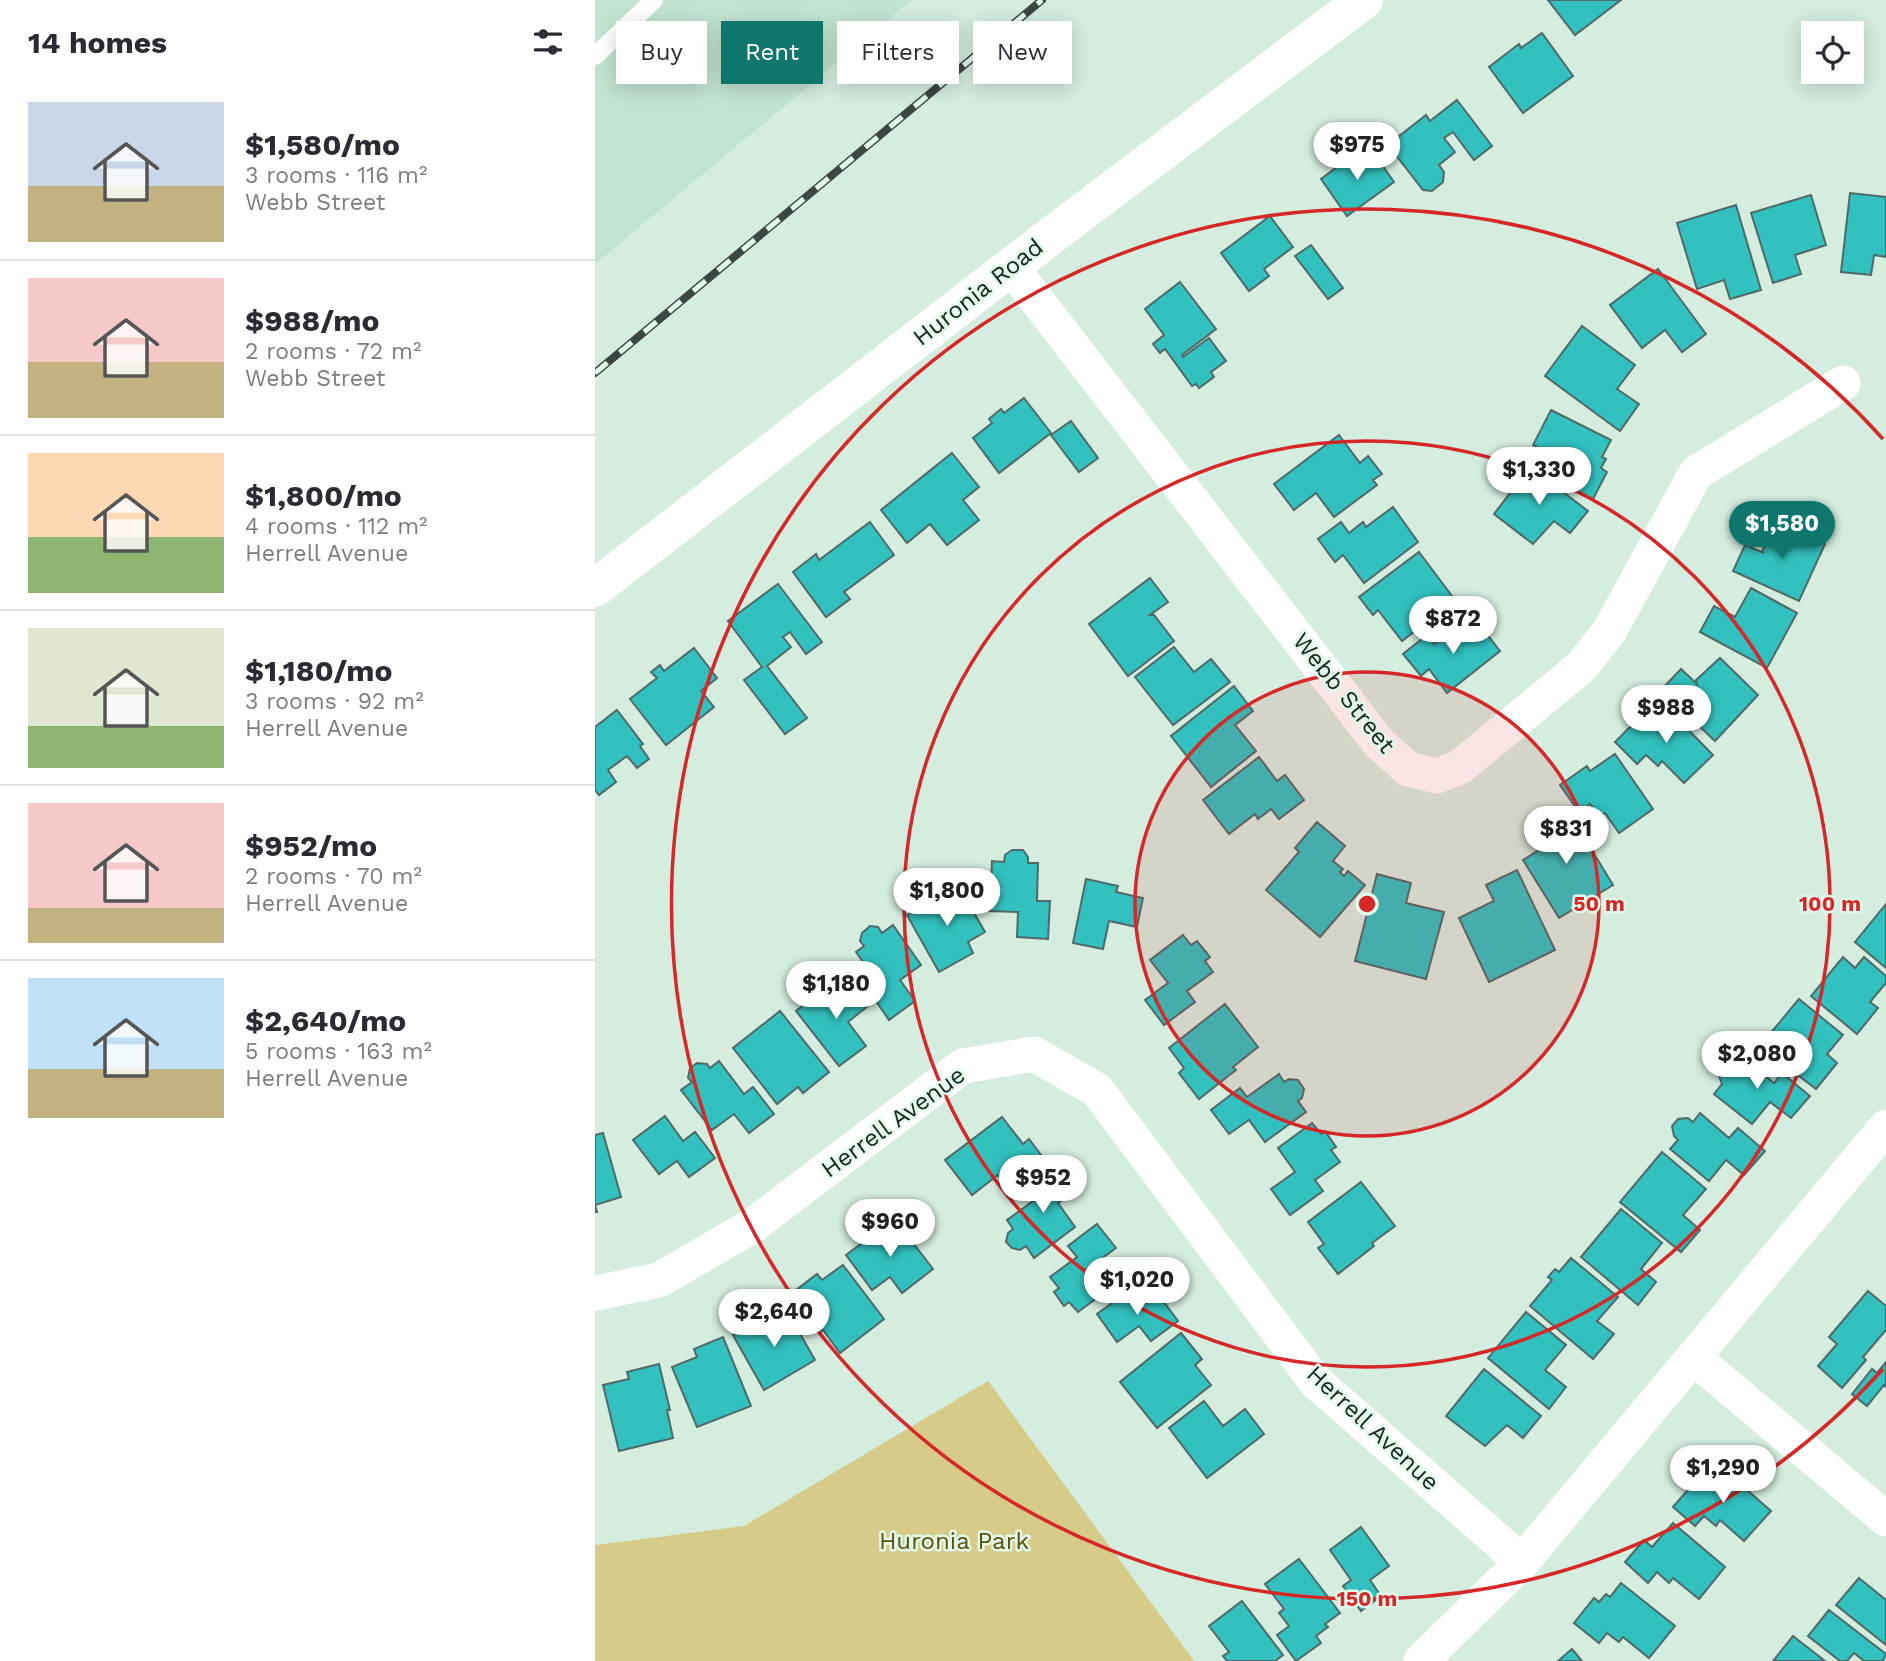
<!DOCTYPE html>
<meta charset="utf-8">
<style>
body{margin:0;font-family:"Work Sans",sans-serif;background:#f7f7f7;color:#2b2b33;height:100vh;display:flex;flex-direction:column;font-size:26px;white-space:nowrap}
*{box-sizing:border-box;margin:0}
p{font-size:23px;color:#7c7c81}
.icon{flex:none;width:38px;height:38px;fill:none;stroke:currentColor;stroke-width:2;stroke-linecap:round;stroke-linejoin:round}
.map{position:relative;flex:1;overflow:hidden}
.side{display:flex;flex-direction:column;background:#fff;width:595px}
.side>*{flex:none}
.guide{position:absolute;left:21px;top:21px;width:665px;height:63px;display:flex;gap:14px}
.controls{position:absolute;left:1206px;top:21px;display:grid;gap:14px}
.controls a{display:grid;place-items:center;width:63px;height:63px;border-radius:0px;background:#fff;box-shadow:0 4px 18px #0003;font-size:35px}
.price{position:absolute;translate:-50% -60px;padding:0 16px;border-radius:24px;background:#fff;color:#222;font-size:23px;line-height:46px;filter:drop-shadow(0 2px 4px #0008)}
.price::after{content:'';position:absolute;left:50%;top:42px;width:21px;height:16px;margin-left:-10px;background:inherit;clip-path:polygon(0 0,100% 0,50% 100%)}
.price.active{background:#0f766e;color:#fff}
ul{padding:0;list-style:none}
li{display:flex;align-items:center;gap:21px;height:175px;padding:0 28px}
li+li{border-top:2px solid #e1e1e2}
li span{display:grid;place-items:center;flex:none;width:196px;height:140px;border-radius:0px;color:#555}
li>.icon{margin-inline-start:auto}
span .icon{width:84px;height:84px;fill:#fffc;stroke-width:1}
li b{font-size:30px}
h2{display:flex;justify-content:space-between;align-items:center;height:84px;padding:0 28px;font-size:30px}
.tag{padding:0 24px;border-radius:0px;background:#fff;box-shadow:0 4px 18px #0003;font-size:24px;line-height:63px}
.tag.active{background:#0f766e;color:#fff}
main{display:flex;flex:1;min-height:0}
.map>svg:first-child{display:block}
</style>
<main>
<section class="side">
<h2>14 homes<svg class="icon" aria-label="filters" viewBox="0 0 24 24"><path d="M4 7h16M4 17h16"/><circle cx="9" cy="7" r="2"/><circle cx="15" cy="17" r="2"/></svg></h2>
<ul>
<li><span style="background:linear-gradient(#c9d6e8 60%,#c2b280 0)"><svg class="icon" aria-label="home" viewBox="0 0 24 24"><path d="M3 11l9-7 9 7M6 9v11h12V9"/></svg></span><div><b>$1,580/mo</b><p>3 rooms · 116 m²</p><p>Webb Street</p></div></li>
<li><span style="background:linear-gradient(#f6c9c9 60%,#c2b280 0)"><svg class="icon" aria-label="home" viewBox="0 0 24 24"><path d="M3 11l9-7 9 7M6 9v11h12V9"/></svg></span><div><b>$988/mo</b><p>2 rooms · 72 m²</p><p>Webb Street</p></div></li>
<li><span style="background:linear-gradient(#ffd9b3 60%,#8fb573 0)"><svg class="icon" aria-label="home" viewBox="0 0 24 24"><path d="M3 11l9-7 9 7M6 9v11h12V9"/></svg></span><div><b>$1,800/mo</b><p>4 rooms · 112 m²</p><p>Herrell Avenue</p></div></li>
<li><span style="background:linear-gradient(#dfe7d0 70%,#8fb573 0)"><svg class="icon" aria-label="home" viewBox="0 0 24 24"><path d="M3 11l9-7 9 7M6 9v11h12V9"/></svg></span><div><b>$1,180/mo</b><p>3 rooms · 92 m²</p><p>Herrell Avenue</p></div></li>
<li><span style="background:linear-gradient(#f6c9c9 75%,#c2b280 0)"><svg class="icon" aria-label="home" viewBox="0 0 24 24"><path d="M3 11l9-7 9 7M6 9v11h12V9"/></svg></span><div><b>$952/mo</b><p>2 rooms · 70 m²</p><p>Herrell Avenue</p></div></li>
<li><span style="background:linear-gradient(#bfe0f5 65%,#c2b280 0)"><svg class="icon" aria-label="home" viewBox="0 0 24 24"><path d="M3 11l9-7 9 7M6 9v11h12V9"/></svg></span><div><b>$2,640/mo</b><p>5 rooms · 163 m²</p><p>Herrell Avenue</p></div></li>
</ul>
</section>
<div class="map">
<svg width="1291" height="1661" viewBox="0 0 1291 1661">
<rect width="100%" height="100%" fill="#d4eddf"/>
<polygon fill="#c2e3d1" points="0,0 317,0 0,264"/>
<polygon fill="#d6cb89" points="393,1381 599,1661 0,1661 0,1545 149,1526"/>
<g fill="#32c1bf" stroke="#4f6a69" stroke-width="2">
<polygon points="953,0 1026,0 980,35"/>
<polygon points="947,33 978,76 928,113 894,67 924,44 926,48"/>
<polygon points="862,100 897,146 879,160 858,132 849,138 860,152 844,165 849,172 848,182 837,191 828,190 793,145 831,115 835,121"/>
<polygon points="776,149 799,182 752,216 726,179 754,158 757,163"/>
<polygon points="1255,193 1291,197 1291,257 1279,255 1276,275 1246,272"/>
<polygon points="1216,195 1231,245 1200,255 1206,274 1178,283 1156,213"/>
<polygon points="1141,205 1166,290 1135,299 1129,280 1102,289 1082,223"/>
<polygon points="675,216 698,247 669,269 674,276 654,291 626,253"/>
<polygon points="716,245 748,288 733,299 700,256"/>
<polygon points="1063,269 1111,334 1087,352 1070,330 1047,348 1015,305"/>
<polygon points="585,282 621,329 587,355 588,357 614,338 631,361 616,372 619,377 604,388 601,384 597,386 570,349 565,353 558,344 569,335 550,309"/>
<polygon points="987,326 1040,365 1022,389 1044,404 1025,431 950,376"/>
<polygon points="429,398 456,433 404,473 378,438 397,423 394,419 406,409 409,413"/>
<polygon points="956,410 1016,440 1007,457 1011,459 1006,468 1012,472 998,499 970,485 977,473 963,466 966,460 938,445"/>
<polygon points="476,421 503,458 484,472 456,435"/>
<polygon points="744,435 765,463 773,456 787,474 778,480 782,485 739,517 721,493 699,510 679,484"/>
<polygon points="357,453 384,487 368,500 384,520 352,545 335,524 312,543 286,510"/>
<polygon points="935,467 993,511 975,533 959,521 938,544 899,514"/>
<polygon points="798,507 823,542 769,583 748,555 740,562 723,539 746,522 754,533 768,522 771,527"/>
<polygon points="275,522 299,555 249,592 255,599 231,617 198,572 221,554 224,560"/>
<polygon points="1183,522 1230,544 1204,601 1138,571 1150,545 1169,553 1167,551"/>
<polygon points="824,552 860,600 807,641 783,610 778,615 764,597"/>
<polygon points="555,578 573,602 555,615 559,615 579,641 533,676 494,624"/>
<polygon points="183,584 227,642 211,654 195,632 188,637 196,647 172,666 212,718 190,734 149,680 167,667 133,621"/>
<polygon points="1156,588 1202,613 1172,668 1105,632 1119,606 1140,617"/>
<polygon points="881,620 905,651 852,693 834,669 826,676 808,654 832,635 839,644 852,634 857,639"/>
<polygon points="579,647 599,672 616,659 635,682 578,725 540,677"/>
<polygon points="99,648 122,678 106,691 119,707 71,745 35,699 62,678 56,672 65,665 69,671"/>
<polygon points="1125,658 1163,695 1120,741 1066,690 1086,669 1102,684 1101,680"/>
<polygon points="639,686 658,711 640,725 661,751 616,787 576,736"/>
<polygon points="1071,707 1118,755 1089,783 1067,761 1063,766 1051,755 1042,764 1020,742 1038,724 1042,729 1054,717 1057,721"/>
<polygon points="22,710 48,744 45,746 54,759 42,768 32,756 13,770 21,782 4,795 0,790 0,727"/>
<polygon points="1020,754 1058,809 1024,833 1010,813 1004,817 995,804 984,812 965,785 992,766 995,771"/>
<polygon points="664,757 682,781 690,775 709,800 684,819 676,809 663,819 660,814 634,834 608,800"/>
<polygon points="971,808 1018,885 964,918 928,860 952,845 941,827"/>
<polygon points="722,822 750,846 738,861 748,869 745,872 749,876 753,871 770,885 725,937 671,890 704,852 700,848"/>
<polygon points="417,850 428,850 433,857 433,863 443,863 442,901 455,901 453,939 422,937 423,912 395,911 397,861 409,862 410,855"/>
<polygon points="922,870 960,950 894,982 864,918 899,901 891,885"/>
<polygon points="782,874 816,883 811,903 849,912 831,979 760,961"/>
<polygon points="491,879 523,886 521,892 548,898 542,927 514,921 508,949 478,943"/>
<polygon points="363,885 390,932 373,942 378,953 344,972 312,915"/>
<polygon points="1291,904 1291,968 1260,942"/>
<polygon points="298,925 326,965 305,980 320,1001 294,1020 274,991 284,984 261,952 269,946 265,941 267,933 275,926 283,927 287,933"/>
<polygon points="588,935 596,945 602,941 615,957 610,961 618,972 592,991 600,1002 569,1025 550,1000 573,983 555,960"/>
<polygon points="1248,957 1260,968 1269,957 1291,976 1291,983 1275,1002 1283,1008 1262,1034 1216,996"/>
<polygon points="255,980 274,1005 253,1022 271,1046 244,1066 201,1011 228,990 233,996"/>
<polygon points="1204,999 1248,1035 1232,1054 1242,1063 1221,1089 1195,1069 1203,1059 1174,1035"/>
<polygon points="630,1004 663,1047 638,1067 641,1070 604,1099 584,1073 589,1068 574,1048"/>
<polygon points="185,1011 234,1072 208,1093 203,1087 182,1104 138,1048"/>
<polygon points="1149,1058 1179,1083 1187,1073 1215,1096 1196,1118 1175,1102 1157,1124 1119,1094 1127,1084 1122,1071 1129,1063 1137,1061 1142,1065"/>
<polygon points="124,1061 149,1094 158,1087 179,1114 154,1133 139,1114 117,1130 86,1090 97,1082 93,1078 95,1068 102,1063 112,1064 115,1068"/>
<polygon points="684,1074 689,1082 694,1079 703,1080 709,1089 707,1098 703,1101 711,1112 670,1142 654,1120 634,1134 616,1110 645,1088 652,1097"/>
<polygon points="1105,1113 1134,1138 1143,1128 1170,1151 1149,1175 1131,1160 1114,1181 1075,1149 1083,1140 1079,1136 1077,1126 1083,1119 1093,1118 1098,1122"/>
<polygon points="70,1116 88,1141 100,1132 120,1158 94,1177 82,1161 64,1174 38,1140"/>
<polygon points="407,1117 428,1144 434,1139 453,1164 430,1182 420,1170 406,1180 403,1175 377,1195 350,1160"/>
<polygon points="717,1123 726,1134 730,1131 741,1147 736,1150 745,1162 720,1180 728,1191 695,1215 676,1189 700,1172 683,1148"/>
<polygon points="8,1133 26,1197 0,1205 2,1212 0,1212 0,1135"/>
<polygon points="1067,1152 1111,1189 1088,1215 1105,1230 1086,1252 1025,1202"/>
<polygon points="464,1165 482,1190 463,1203 480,1227 439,1258 431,1246 425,1250 417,1248 411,1242 413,1233 418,1229 412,1220 442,1198 434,1186"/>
<polygon points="766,1182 800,1226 777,1243 779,1246 743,1274 723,1248 729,1244 713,1222"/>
<polygon points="1026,1209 1067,1243 1046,1269 1061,1282 1043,1305 986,1257"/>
<polygon points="303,1223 338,1269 307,1293 295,1277 277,1290 251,1255 286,1229 289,1233"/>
<polygon points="502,1224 521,1248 492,1269 510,1292 483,1312 474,1302 469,1306 459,1292 464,1288 455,1277 482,1257 473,1246"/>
<polygon points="976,1258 1023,1297 1002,1321 1019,1334 998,1359 935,1306 957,1280 953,1277 960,1269 964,1272"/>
<polygon points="248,1265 289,1319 245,1353 228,1330 224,1332 196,1294 222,1274 227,1280"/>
<polygon points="535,1290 547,1306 563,1294 583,1321 556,1341 544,1326 522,1342 502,1314"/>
<polygon points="1273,1291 1291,1306 1291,1330 1268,1357 1271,1360 1247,1388 1223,1366 1242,1344 1234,1337"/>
<polygon points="931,1312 971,1345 950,1370 971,1387 954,1409 893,1358"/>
<polygon points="193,1313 220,1360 169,1390 138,1335 171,1316 175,1323"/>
<polygon points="586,1333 607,1359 600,1365 616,1385 562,1428 525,1382"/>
<polygon points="128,1337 156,1406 102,1427 77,1367 102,1357 99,1349"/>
<polygon points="1291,1362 1291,1387 1289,1385 1272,1406 1257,1394 1277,1369 1282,1373"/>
<polygon points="64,1364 75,1410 72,1410 78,1438 24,1451 8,1385 34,1379 32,1372"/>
<polygon points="889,1369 946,1416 928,1438 912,1425 890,1446 851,1416"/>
<polygon points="609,1401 628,1426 650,1409 669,1434 612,1478 574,1428"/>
<polygon points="1125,1466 1176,1511 1149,1541 1125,1520 1121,1526 1109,1516 1100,1526 1078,1507 1097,1485 1104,1490"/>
<polygon points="1078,1523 1130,1567 1104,1599 1078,1578 1074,1583 1062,1572 1053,1583 1030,1562 1049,1540 1057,1547"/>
<polygon points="766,1527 794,1566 775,1580 786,1596 766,1611 748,1586 756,1580 735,1550"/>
<polygon points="704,1559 745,1613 730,1624 733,1627 721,1636 726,1643 701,1661 682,1635 694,1626 684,1613 689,1609 670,1584"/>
<polygon points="1264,1578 1291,1600 1291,1645 1241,1605"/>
<polygon points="1026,1583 1080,1626 1054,1658 1028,1637 1024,1642 1012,1633 1004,1643 979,1623 999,1598 1004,1602 1011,1594 1015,1597"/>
<polygon points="647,1601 688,1655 680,1661 632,1661 628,1656 634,1652 614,1626"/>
<polygon points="1234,1610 1291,1654 1288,1661 1269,1661 1259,1653 1252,1661 1245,1661 1213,1636"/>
<polygon points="1198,1636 1230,1661 1178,1661"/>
<polygon points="977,1649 987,1661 963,1661"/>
</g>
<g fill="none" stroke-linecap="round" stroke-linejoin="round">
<polyline stroke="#fff" stroke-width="18" points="0,56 59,0"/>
<g stroke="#fff" stroke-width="35">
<polyline points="416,267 784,743 813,769 842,776 865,767 987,666 1015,630 1101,473 1248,383"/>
<polyline points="0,1293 64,1280 157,1226 368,1066 439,1054 502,1090 721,1382 927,1562"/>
<polyline points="1099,1358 1291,1519"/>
<polyline points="826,1661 927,1562 1291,1127"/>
</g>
<polyline stroke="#fff" stroke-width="38" points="0,588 453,238 769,0"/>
<g stroke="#3b4740" stroke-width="8">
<polyline id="rail" points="0,373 447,0"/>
</g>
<use href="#rail" stroke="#e1faec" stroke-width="5" stroke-dasharray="16" stroke-linecap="butt"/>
</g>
<circle cx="772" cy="904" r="232" fill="#d62828" fill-opacity=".12"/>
<g fill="none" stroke="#d62828" stroke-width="3.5">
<circle cx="772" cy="904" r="232"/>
<circle cx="772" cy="904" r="463"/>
<path d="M1288 1369A695 695 0 1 1 1288 439"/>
</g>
<g text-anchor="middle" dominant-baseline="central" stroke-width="5" stroke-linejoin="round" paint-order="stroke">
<g font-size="24" fill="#1b241f" stroke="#e1faec">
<text transform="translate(383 292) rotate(-38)">Huronia Road</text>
<text transform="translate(749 693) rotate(51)">Webb Street</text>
<text transform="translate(298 1122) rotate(-36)">Herrell Avenue</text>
<text transform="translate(778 1428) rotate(43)">Herrell Avenue</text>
</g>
<g font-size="24" fill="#5d5106" stroke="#e1faec">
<text x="359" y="1541">Huronia Park</text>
</g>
</g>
<circle cx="772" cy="904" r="10" fill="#d62828" stroke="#e1faec" stroke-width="3.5"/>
<g font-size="21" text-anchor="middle" font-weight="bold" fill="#d62828" stroke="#e1faec" stroke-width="5" stroke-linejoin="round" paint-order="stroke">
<text x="1004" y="911">50 m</text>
<text x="1235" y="911">100 m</text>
<text x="772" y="1606">150 m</text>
</g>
</svg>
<div class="controls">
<a><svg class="icon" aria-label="locate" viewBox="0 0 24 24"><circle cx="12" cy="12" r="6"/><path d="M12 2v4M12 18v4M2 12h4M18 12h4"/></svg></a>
</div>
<b class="price" style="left:762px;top:182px">$975</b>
<b class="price" style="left:944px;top:507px">$1,330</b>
<b class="price active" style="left:1187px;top:561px">$1,580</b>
<b class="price" style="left:858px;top:656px">$872</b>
<b class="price" style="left:1071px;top:745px">$988</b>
<b class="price" style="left:971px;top:866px">$831</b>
<b class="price" style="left:352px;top:928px">$1,800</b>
<b class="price" style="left:241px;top:1021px">$1,180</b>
<b class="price" style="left:1162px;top:1091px">$2,080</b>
<b class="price" style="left:448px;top:1215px">$952</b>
<b class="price" style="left:295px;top:1259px">$960</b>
<b class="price" style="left:542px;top:1317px">$1,020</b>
<b class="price" style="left:179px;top:1349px">$2,640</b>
<b class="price" style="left:1128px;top:1505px">$1,290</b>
<div class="guide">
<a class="tag">Buy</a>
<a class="tag active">Rent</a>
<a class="tag">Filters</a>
<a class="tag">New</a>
</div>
</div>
</main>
